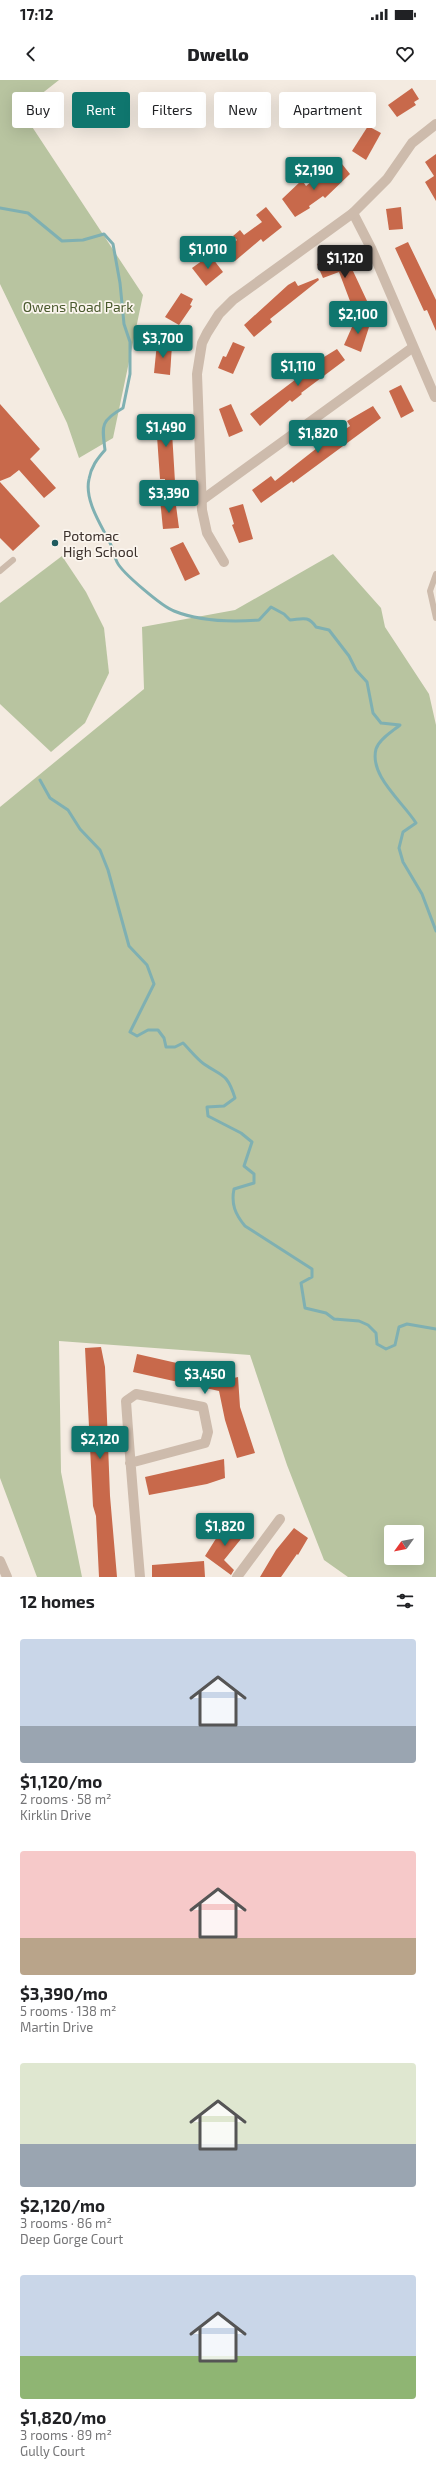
<!DOCTYPE html>
<meta charset="utf-8">
<style>
body{margin:0;font-family:"Exo 2",sans-serif;background:#f6f6f6;color:#202124;height:100vh;display:flex;flex-direction:column;font-size:15px;white-space:nowrap}
*{box-sizing:border-box;margin:0}
p{font-size:13px;color:#757577}
.icon{flex:none;width:22px;height:22px;fill:none;stroke:currentColor;stroke-width:2;stroke-linecap:round;stroke-linejoin:round}
.map{position:relative;height:1497px;overflow:hidden}
.panel{display:flex;flex-direction:column;background:#fff;flex:1}
.panel>*{flex:none}
.banner{position:absolute;left:12px;top:12px;width:412px;height:36px;display:flex;gap:8px}
.needle{width:26px;rotate:237deg}
.buttons{position:absolute;left:384px;top:1445px;display:grid;gap:8px}
.buttons a{display:grid;place-items:center;width:40px;height:40px;border-radius:4px;background:#fff;box-shadow:0 4px 16px #0002;font-size:20px}
.price{position:absolute;translate:-50% -34px;padding:0 9px;border-radius:4px;background:#0f766e;color:#fff;font-size:13px;line-height:26px;filter:drop-shadow(0 1px 2px #0008)}
.price::after{content:'';position:absolute;left:50%;top:24px;width:12px;height:9px;margin-left:-6px;background:inherit;clip-path:polygon(0 0,100% 0,50% 100%)}
.price.current{background:#222;color:#fff}
ul{padding:0;list-style:none}
li{display:grid;align-content:center;gap:8px;height:212px;padding:0 20px}
li span{display:grid;place-items:center;height:124px;border-radius:4px;color:#555}
li>.icon{margin-inline-start:auto}
span .icon{width:72px;height:72px;fill:#fffc;stroke-width:1}
li b{font-size:17px}
h2{display:flex;justify-content:space-between;align-items:center;height:48px;padding:0 20px;font-size:17px}
.tag{padding:0 14px;border-radius:4px;background:#fff;box-shadow:0 4px 16px #0002;font-size:14px;line-height:36px}
.tag.current{background:#0f766e;color:#fff}
.status{display:flex;justify-content:space-between;align-items:center;height:28px;padding:0 20px;background:#fff;direction:ltr}
.status svg{height:11px;fill:currentColor}
header{display:flex;justify-content:space-between;align-items:center;height:52px;padding:0 20px;background:#fff;font-size:18px;font-weight:800}
.map>svg:first-child{display:block}
</style>
<div class="status"><b>17:12</b><svg viewBox="0 0 49 12"><path d="M0 12V9h3v3zM5 12V6h3v6zM10 12V3h3v9zM15 12V0h3v12zM26 1h20v11H26zM47 4h2v5h-2z"/></svg></div>
<header><svg class="icon" aria-label="back" viewBox="0 0 24 24"><path d="M15 5l-7 7 7 7"/></svg>Dwello<svg class="icon" aria-label="heart" viewBox="0 0 24 24"><path d="M12 20l-8-8c-3-5 5-10 8-4 3-6 11-1 8 4z"/></svg></header>
<div class="map">
<svg width="436" height="1497" viewBox="0 0 436 1497">
<rect width="100%" height="100%" fill="#f4ebe1"/>
<g fill="#b8c4a0" fill-rule="evenodd">
<polygon points="0,0 59,0 21,30 143,215 113,358 79,378 67,343 0,204"/>
<path d="M333,474L381,528L385,547L429,614L436,645V1497H348L324,1480L287,1385L250,1275L59,1261L61,1392L82,1497H37L0,1398V727L144,609L142,547L235,530ZM391,1452H417V1478H391Z"/>
<polygon points="62,476 86,512 104,548 109,593 85,643 51,672 0,624 0,523"/>
</g>
<g fill="none" stroke-linecap="round" stroke-linejoin="round">
<g stroke="#7fb0b2" stroke-width="3">
<path d="M0,128L28,133L62,161L83,160L104,154L113,164L120,203L124,244L130,262V294L123,328C100,341 102,346 105,370C97,379 91,387 89,399C84,421 102,446 111,465C114,470 114,477 117,482C122,493 163,527 174,531C201,542 232,542 259,540L271,527L284,534L290,540C302,539 308,535 316,547L329,550L349,576L356,590L367,602L373,633L381,643L400,645C393,651 379,659 376,669C369,696 403,722 416,743L403,752L399,768L403,782L422,814L436,851"/>
<path d="M40,700L50,718L68,730L80,749L100,770L108,790L129,866L147,885L154,904L130,952L137,956L148,950H158L164,958L166,967H175L183,963C190,970 197,979 204,984C223,997 227,993 235,1018L224,1026L207,1027L208,1036L241,1053L252,1062L244,1086L254,1094V1103L234,1109C231,1124 235,1134 245,1146L312,1189V1197L301,1203L305,1228L326,1233L334,1239L359,1241L368,1245L376,1253L377,1264L386,1269L395,1265L399,1247L407,1244L436,1249"/>
</g>
</g>
<g fill="#c8694b">
<polygon points="412,8 419,19 414,22 416,25 397,37 388,25"/>
<polygon points="368,46 381,53 366,80 352,71"/>
<polygon points="436,74 436,121 425,102 434,96 425,82"/>
<polygon points="342,84 350,94 325,118 323,116 309,126 310,128 295,137 282,119 302,100 306,106 322,93 325,97"/>
<polygon points="266,127 282,147 263,162 261,159 235,181 226,169 237,160 233,156 240,150 244,155 262,142 256,135"/>
<polygon points="401,127 403,149 389,150 386,129"/>
<polygon points="408,162 436,220 436,251 427,230 424,231 395,168"/>
<polygon points="345,174 368,223 353,229 339,192 323,198 317,184 329,179 330,182"/>
<polygon points="210,175 223,192 206,206 192,188"/>
<polygon points="318,198 319,200 270,239 272,242 254,257 244,245 288,205 295,201 298,206"/>
<polygon points="181,213 193,219 190,225 192,226 179,245 165,237"/>
<polygon points="356,238 370,244 361,272 344,265"/>
<polygon points="233,262 245,267 233,294 218,288 223,276 226,277"/>
<polygon points="157,263 172,265 170,295 154,293"/>
<polygon points="337,269 345,280 301,313 302,314 292,322 290,320 260,346 250,334 312,287 311,285"/>
<polygon points="401,305 414,331 401,338 389,311"/>
<polygon points="0,324 40,369 30,379 56,408 44,418 19,390 10,397 0,401"/>
<polygon points="231,324 243,351 229,357 219,329"/>
<polygon points="373,326 381,338 293,403 292,401 261,423 252,410 271,396 275,401 336,353 337,355 350,346 347,341"/>
<polygon points="171,334 174,352 172,352 175,402 165,402 165,399 160,399 156,342 159,342 158,335"/>
<polygon points="0,402 40,446 13,471 0,458"/>
<polygon points="175,418 179,448 163,449 160,419"/>
<polygon points="243,424 253,459 239,463 232,445 234,444 229,428"/>
<polygon points="183,462 200,494 185,501 170,468"/>
<polygon points="101,1267 105,1287 110,1416 117,1497 99,1497 96,1436 93,1426 85,1268"/>
<polygon points="137,1274 212,1291 209,1304 238,1297 240,1327 255,1373 237,1378 225,1340 219,1311 133,1292"/>
<polygon points="224,1379 225,1398 207,1404 149,1415 145,1397"/>
<polygon points="230,1443 245,1454 224,1480 234,1490 231,1495 205,1476 217,1457"/>
<polygon points="294,1448 308,1458 298,1475 297,1474 281,1497 260,1497 276,1470"/>
<polygon points="204,1481 205,1497 152,1497 152,1485"/>
</g>
<g fill="none" stroke-linecap="round" stroke-linejoin="round">
<g stroke="#cdbbac" stroke-width="6">
<polyline points="0,491 13,480"/>
<polyline points="436,494 430,511 436,538"/>
</g>
<g stroke="#cdbbac" stroke-width="10">
<polyline points="353,133 371,168 435,317"/>
<polyline points="202,420 412,268"/>
<polyline points="224,482 207,453 202,430 197,294 202,263 207,253 219,234 233,220 353,133 387,99 412,63 436,44"/>
<path d="M130,1383L205,1363L208,1352L203,1327L136,1314L126,1321C130,1380 135,1438 140,1497"/>
<polyline points="237,1497 280,1439"/>
</g>
<polyline stroke="#cdbbac" stroke-width="10" points="0,1481 7,1497"/>
</g>
<circle fill="#1f5a5e" stroke="#fbf5ee" stroke-width="1.5" cx="55" cy="463" r="4"/>
<g text-anchor="middle" dominant-baseline="central" stroke-width="3.5" stroke-linejoin="round" paint-order="stroke">
<g font-size="14" fill="#4a5a2e" stroke="#fbf5ee">
<text x="78" y="226">Owens Road Park</text>
</g>
<g font-size="14" fill="#3b302b" stroke="#fbf5ee" text-anchor="start">
<text x="63" y="455">Potomac<tspan x="63" dy="16">High School</tspan></text>
</g>
</g>
</svg>
<div class="buttons">
<a><svg class="needle" viewBox="-14 -14 28 28"><path d="M0-13l5 13h-10z" fill="#e53935"/><path d="M0 13l5-13h-10z" fill="#757577"/></svg></a>
</div>
<b class="price" style="left:314px;top:111px">$2,190</b>
<b class="price" style="left:208px;top:190px">$1,010</b>
<b class="price current" style="left:345px;top:199px">$1,120</b>
<b class="price" style="left:358px;top:255px">$2,100</b>
<b class="price" style="left:163px;top:279px">$3,700</b>
<b class="price" style="left:298px;top:307px">$1,110</b>
<b class="price" style="left:166px;top:368px">$1,490</b>
<b class="price" style="left:318px;top:374px">$1,820</b>
<b class="price" style="left:169px;top:434px">$3,390</b>
<b class="price" style="left:205px;top:1315px">$3,450</b>
<b class="price" style="left:100px;top:1380px">$2,120</b>
<b class="price" style="left:225px;top:1467px">$1,820</b>
<div class="banner">
<a class="tag">Buy</a>
<a class="tag current">Rent</a>
<a class="tag">Filters</a>
<a class="tag">New</a>
<a class="tag">Apartment</a>
</div>
</div>
<section class="panel">
<h2>12 homes<svg class="icon" aria-label="filters" viewBox="0 0 24 24"><path d="M4 7h16M4 17h16"/><circle cx="9" cy="7" r="2"/><circle cx="15" cy="17" r="2"/></svg></h2>
<ul>
<li><span style="background:linear-gradient(#c9d6e8 70%,#9aa5b1 0)"><svg class="icon" aria-label="home" viewBox="0 0 24 24"><path d="M3 11l9-7 9 7M6 9v11h12V9"/></svg></span><div><b>$1,120/mo</b><p>2 rooms · 58 m²</p><p>Kirklin Drive</p></div></li>
<li><span style="background:linear-gradient(#f6c9c9 70%,#b9a48a 0)"><svg class="icon" aria-label="home" viewBox="0 0 24 24"><path d="M3 11l9-7 9 7M6 9v11h12V9"/></svg></span><div><b>$3,390/mo</b><p>5 rooms · 138 m²</p><p>Martin Drive</p></div></li>
<li><span style="background:linear-gradient(#dfe7d0 65%,#9aa5b1 0)"><svg class="icon" aria-label="home" viewBox="0 0 24 24"><path d="M3 11l9-7 9 7M6 9v11h12V9"/></svg></span><div><b>$2,120/mo</b><p>3 rooms · 86 m²</p><p>Deep Gorge Court</p></div></li>
<li><span style="background:linear-gradient(#c9d6e8 65%,#8fb573 0)"><svg class="icon" aria-label="home" viewBox="0 0 24 24"><path d="M3 11l9-7 9 7M6 9v11h12V9"/></svg></span><div><b>$1,820/mo</b><p>3 rooms · 89 m²</p><p>Gully Court</p></div></li>
</ul>
</section>
